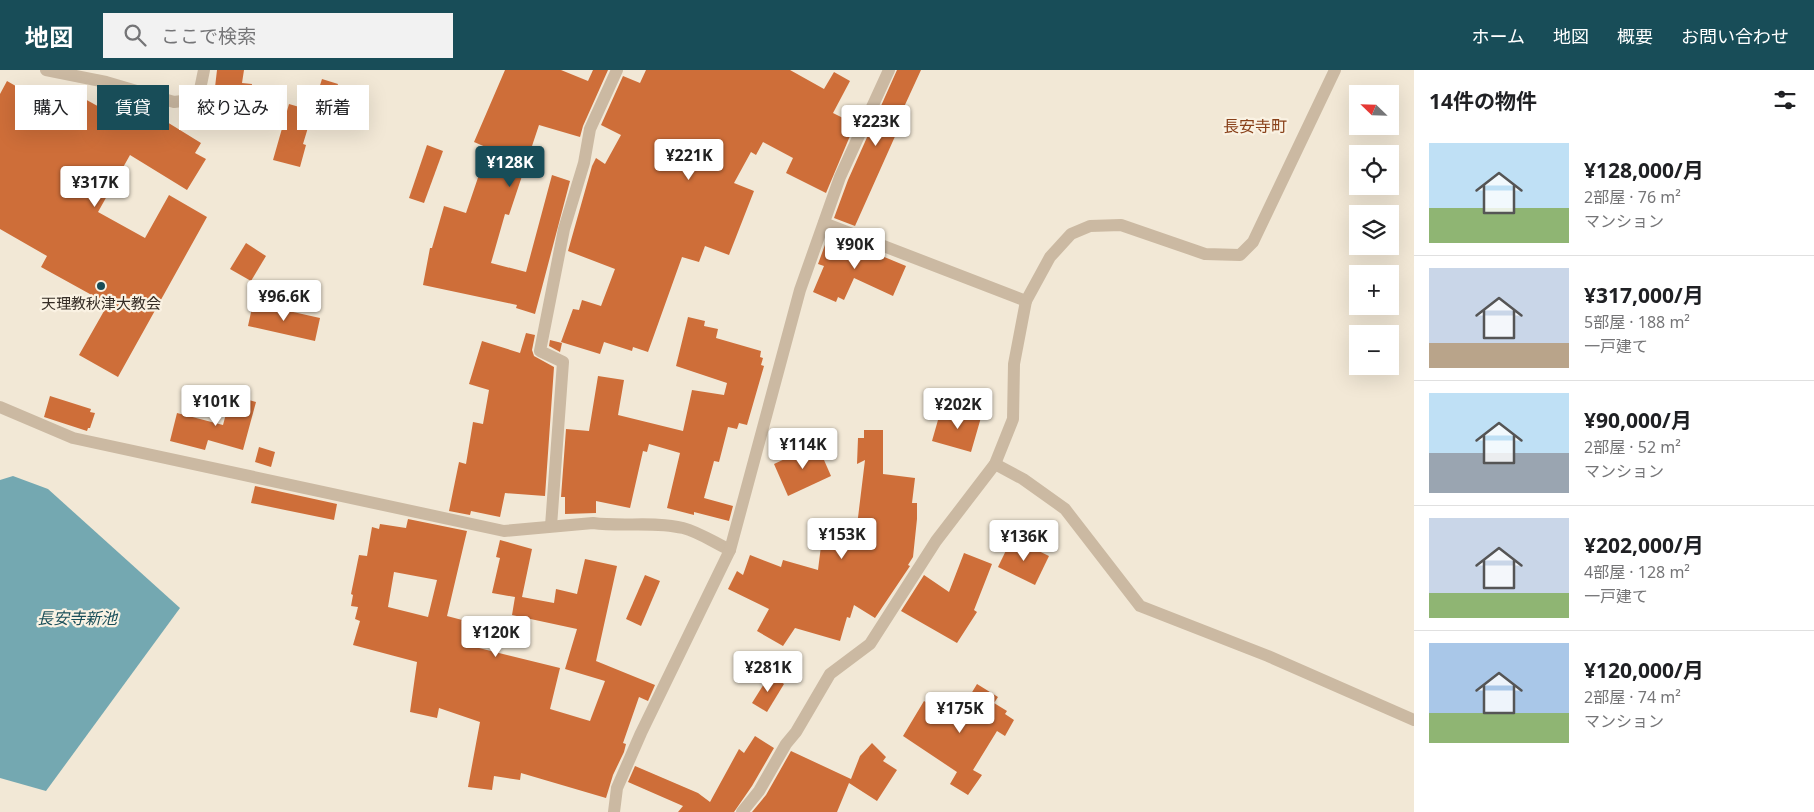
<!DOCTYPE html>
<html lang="ja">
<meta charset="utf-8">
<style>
body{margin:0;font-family:"Noto Sans","Noto Sans JP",sans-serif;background:#f2f2f2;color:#202124;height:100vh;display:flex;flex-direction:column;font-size:19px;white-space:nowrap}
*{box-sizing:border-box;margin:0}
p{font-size:16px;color:#757577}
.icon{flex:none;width:28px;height:28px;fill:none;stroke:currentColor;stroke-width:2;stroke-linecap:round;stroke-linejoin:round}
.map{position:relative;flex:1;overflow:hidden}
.details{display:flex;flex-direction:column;background:#fff;width:400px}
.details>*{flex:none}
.top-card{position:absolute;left:15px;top:15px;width:475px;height:45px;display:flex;gap:10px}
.needle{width:32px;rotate:293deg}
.tools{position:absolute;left:1349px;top:15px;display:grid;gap:10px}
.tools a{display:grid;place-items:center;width:50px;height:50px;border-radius:0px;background:#fff;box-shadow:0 5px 20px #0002;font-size:25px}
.price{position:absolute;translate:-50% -42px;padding:0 11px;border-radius:5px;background:#fff;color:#222;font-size:16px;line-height:32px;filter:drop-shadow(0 1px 2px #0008)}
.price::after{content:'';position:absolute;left:50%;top:30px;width:15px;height:11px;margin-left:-8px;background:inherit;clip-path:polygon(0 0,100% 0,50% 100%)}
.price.current{background:#184d58;color:#fff}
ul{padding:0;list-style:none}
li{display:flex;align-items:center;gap:15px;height:125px;padding:0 15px}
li+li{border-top:1px solid #e0e0e0}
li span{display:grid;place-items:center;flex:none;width:140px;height:100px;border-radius:0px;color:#555}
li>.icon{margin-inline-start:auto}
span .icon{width:60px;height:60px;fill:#fffc;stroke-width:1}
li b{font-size:21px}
h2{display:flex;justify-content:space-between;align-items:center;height:60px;padding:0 15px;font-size:21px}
.chip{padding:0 18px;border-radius:0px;background:#fff;box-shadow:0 5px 20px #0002;font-size:18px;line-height:45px}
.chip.current{background:#184d58;color:#fff}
header{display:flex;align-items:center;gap:30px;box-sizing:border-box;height:70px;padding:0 25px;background:#184d58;color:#fff}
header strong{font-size:24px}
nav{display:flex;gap:28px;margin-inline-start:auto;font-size:18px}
.search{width:350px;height:45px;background:#f2f2f2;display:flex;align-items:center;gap:12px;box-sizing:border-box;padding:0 18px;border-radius:0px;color:#757577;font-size:19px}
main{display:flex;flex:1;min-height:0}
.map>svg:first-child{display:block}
</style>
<header>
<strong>地図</strong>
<div class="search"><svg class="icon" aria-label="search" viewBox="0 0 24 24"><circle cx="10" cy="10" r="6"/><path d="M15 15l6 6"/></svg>ここで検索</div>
<nav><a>ホーム</a><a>地図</a><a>概要</a><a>お問い合わせ</a></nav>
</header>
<main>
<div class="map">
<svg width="1414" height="742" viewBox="0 0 1414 742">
<rect width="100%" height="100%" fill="#f2e8d6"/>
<polygon fill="#74a8b1" points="13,406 48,419 180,538 46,721 0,708 0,410"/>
<g fill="#ce6e39" fill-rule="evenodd">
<polygon points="217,0 244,0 242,13 252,14 249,39 247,39 246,46 212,43"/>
<polygon points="505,0 561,0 588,11 593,0 608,0 583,56 580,67 539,55 509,145 505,144 491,193 526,202 552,105 570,111 535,244 516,238 517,235 423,215 430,178 432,178 444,136 466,143 488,78 474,72"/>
<polygon points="646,0 790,0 824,19 834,2 850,11 833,43 855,54 826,123 786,103 793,88 763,72 756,85 751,82 734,113 754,121 729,185 705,176 699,192 682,187 648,282 633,277 632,281 604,272 600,284 561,272 573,239 579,240 582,230 601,236 615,199 568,181 592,96 596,88 605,94 621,65 601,55 623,6 640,13"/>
<polygon points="897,0 921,0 904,37 903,44 905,44 855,156 834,148 848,110"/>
<polygon points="322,9 338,14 331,36 315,31"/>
<polygon points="7,11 63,43 74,23 112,44 118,34 149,52 154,44 201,73 195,83 206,89 187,120 130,85 98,142 145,168 169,125 207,147 118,307 79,285 108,234 41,197 47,186 0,159 0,24"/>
<polygon points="289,34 313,41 303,74 306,75 300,97 273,90"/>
<polygon points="427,75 443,81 424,133 409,128"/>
<polygon points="829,164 906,196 893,226 854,208 844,230 838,227 836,232 813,222 824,196 818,194"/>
<polygon points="246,173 266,186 251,211 230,199"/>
<polygon points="253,233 320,248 315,271 248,256"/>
<polygon points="688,247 705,251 704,256 718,259 716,268 761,281 760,287 763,288 761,295 764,296 747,355 739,353 737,359 728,357 719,392 714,391 704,428 733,436 729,451 694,442 694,445 667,438 680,383 649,374 647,382 643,381 630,438 596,431 596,443 565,444 565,427 561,427 566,359 589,361 598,306 624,310 618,345 683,361 692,320 724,325 727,313 676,296"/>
<polygon points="526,263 535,265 532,280 534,286 554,297 545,426 505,423 500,447 471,441 470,445 449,441 459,392 466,394 473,352 483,354 489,320 469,314 482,271 520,283"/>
<polygon points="550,270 562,273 560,282 549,276"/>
<polygon points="231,325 256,332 243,380 208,370 205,380 170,371 177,343 223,355"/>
<polygon points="50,326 91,339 90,342 95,343 90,358 88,358 87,361 44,347"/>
<polygon points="961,338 982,344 971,382 932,371 940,343 952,347 954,342 959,343"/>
<polygon points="864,360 883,360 883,404 915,408 912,433 917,433 917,449 913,487 908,495 910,496 875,548 854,535 850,548 847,547 840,571 795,558 783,576 757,561 769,539 728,519 737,501 743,505 750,485 781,497 783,490 818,500 823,460 856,464 865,390 857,394 858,368 864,368"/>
<polygon points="817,374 831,406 788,426 774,394"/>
<polygon points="259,377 275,382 271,397 255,392"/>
<polygon points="255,416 337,434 334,450 251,433"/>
<path d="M408,449L467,461L447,546L466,551V554L476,557L471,576L560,598L550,639L590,651L605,611L565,599L577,559L512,545L515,527L492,523L500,488L496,487L500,470L532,479L522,527L554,533L556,519L577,524L585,489L617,496L596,591L655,615L648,631L639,627L623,673L626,674L624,682L613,705L606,728L521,703L520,710L494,706L492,720L468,717L480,652L439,638L437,648L410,642L417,592L353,575L360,551L355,549L358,537L351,536L353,525L351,524L359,485L367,486L372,457L379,459L380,454L406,458ZM394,502L437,510L428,547L388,537Z"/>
<polygon points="1012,468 1049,486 1035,515 998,497"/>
<polygon points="964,483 992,494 974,540 977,542 957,573 901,541 924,505 949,522"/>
<polygon points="645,505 660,511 641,556 626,549"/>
<polygon points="770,604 784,614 767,642 752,633"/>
<polygon points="977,614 998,627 994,633 1007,641 1005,644 1014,650 1005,666 997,661 973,700 982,705 968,725 950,714 957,702 903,666 924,631 934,637 936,634 957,647"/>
<polygon points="755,666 774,678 752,716 734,742 678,742 683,736 628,712 635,696 698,723 710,732 739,679 744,683"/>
<polygon points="872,673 886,687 883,691 897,700 877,731 849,713 837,742 752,742 766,725 791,681 851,709 860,686"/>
</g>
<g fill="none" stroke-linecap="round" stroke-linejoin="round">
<g stroke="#cbb9a2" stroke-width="12">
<polyline points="46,0 106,12 174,32 198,29 204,0"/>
<polyline points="824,153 1026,231"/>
<path d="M0,337L73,368L504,461L593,453C623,457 654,451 683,458C699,462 715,473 730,480"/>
<polyline points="995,394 1023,409 1065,439 1140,536 1268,586 1414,650"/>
<polyline points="551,456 563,292 540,281 564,159 584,93 590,59 617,0"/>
<polyline points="614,742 617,718 641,663 730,480 800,220 840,107 889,0"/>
<polyline points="742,742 759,721 786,674 796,662 830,604 870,574 936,471 995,394 1013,349 1014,294 1026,231 1050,187 1071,164 1090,156 1121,155 1205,184 1240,185 1253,172 1335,0"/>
</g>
</g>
<circle fill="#184d58" stroke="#faf2e3" stroke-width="2" cx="101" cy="216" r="5"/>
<g text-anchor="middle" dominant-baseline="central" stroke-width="4.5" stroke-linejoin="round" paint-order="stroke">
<g font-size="15" fill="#352c25" stroke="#faf2e3">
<text x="101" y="233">天理教秋津大教会</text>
</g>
<g font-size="16" fill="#884019" stroke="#faf2e3">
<text x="1255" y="56">長安寺町</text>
</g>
<g font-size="16" font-style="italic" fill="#184d58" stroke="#faf2e3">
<text x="77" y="548">長安寺新池</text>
</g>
</g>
</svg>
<div class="tools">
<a><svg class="needle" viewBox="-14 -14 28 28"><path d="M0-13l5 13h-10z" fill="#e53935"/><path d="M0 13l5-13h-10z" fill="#757577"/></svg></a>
<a><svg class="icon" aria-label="locate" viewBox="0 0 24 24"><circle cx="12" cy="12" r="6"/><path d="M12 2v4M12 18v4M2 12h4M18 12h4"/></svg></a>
<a><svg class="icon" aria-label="layers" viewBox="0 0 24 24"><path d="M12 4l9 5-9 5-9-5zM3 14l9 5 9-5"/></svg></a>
<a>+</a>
<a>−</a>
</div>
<b class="price" style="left:876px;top:77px">¥223K</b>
<b class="price" style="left:689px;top:111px">¥221K</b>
<b class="price current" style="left:510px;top:118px">¥128K</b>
<b class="price" style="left:95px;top:138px">¥317K</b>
<b class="price" style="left:855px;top:200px">¥90K</b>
<b class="price" style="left:284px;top:252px">¥96.6K</b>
<b class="price" style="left:216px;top:357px">¥101K</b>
<b class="price" style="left:958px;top:360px">¥202K</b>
<b class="price" style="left:803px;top:400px">¥114K</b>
<b class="price" style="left:842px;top:490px">¥153K</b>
<b class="price" style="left:1024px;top:492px">¥136K</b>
<b class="price" style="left:496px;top:588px">¥120K</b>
<b class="price" style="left:768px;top:623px">¥281K</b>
<b class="price" style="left:960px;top:664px">¥175K</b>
<div class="top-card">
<a class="chip">購入</a>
<a class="chip current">賃貸</a>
<a class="chip">絞り込み</a>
<a class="chip">新着</a>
</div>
</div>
<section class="details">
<h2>14件の物件<svg class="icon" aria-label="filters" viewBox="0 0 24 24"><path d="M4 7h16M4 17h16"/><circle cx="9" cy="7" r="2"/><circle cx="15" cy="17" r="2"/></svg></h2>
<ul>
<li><span style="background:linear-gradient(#bfe0f5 65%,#8fb573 0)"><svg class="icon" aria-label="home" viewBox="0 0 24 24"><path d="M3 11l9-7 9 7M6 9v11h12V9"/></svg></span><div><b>¥128,000/月</b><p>2部屋 · 76 m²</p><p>マンション</p></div></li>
<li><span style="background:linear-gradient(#c9d6e8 75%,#b9a48a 0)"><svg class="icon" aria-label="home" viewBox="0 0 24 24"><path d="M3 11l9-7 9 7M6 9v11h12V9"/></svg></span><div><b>¥317,000/月</b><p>5部屋 · 188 m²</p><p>一戸建て</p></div></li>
<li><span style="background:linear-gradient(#bfe0f5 60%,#9aa5b1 0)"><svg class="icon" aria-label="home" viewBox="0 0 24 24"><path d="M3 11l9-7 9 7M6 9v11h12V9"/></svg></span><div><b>¥90,000/月</b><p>2部屋 · 52 m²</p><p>マンション</p></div></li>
<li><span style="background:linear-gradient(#c9d6e8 75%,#8fb573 0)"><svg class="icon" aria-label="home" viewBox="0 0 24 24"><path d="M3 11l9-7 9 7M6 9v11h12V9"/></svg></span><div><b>¥202,000/月</b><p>4部屋 · 128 m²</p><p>一戸建て</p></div></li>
<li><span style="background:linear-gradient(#a9c7e8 70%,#8fb573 0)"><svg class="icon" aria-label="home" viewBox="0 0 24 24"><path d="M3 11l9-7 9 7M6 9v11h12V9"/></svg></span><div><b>¥120,000/月</b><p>2部屋 · 74 m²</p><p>マンション</p></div></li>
</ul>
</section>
</main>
